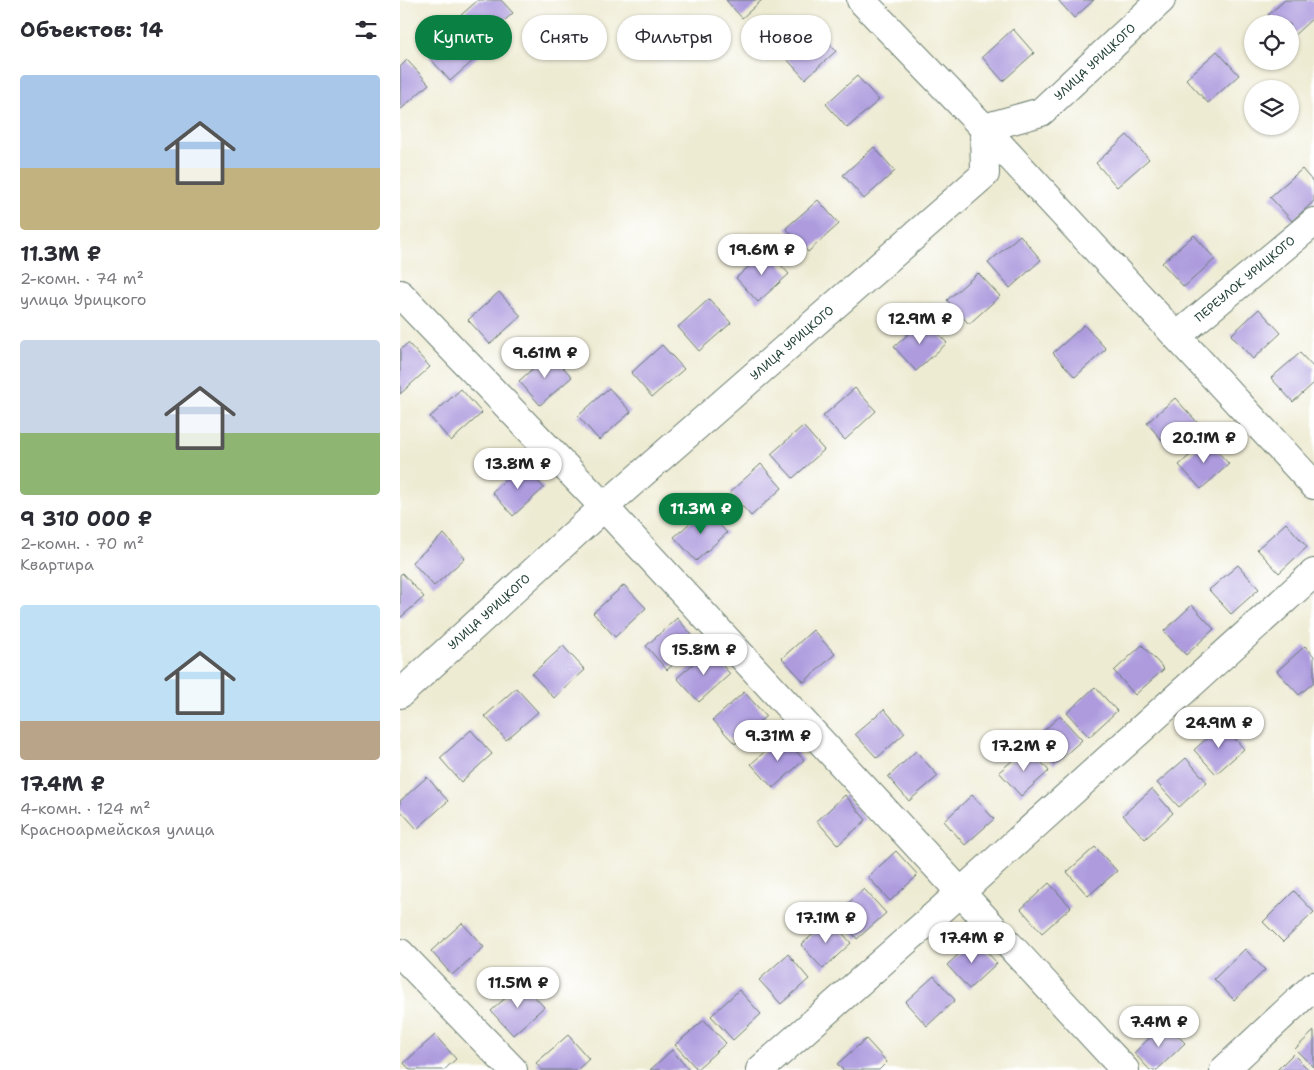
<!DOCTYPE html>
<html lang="ru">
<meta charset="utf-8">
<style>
body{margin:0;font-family:"Shantell Sans",sans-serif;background:#f7f7f7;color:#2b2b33;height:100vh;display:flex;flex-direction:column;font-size:19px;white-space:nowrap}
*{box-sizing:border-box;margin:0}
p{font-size:16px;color:#7c7c81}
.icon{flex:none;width:28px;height:28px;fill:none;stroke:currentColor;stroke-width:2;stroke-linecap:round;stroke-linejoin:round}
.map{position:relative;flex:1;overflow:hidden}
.details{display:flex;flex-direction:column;background:#fff;width:400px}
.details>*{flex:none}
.top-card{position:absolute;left:15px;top:15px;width:475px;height:45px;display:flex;gap:10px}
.tools{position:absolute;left:844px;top:15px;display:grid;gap:10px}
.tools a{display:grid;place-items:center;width:55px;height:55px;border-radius:50%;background:#fff;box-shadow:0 1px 4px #0004;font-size:25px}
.price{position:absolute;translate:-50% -42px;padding:0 11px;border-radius:18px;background:#fff;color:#222;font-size:16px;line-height:32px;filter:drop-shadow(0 1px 2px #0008)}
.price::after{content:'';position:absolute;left:50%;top:30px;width:15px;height:11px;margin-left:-8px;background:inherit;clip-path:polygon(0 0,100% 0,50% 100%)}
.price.current{background:#0b8043;color:#fff}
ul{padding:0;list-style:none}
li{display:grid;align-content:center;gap:10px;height:265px;padding:0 20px}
li span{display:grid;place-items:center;height:155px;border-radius:5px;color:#555}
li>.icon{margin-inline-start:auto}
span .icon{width:90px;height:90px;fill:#fffc;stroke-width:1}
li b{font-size:21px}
h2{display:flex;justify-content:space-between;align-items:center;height:60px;padding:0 20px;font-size:21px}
.pill{padding:0 18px;border-radius:22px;background:#fff;box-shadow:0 1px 4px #0004;font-size:18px;line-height:45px}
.pill.current{background:#0b8043;color:#fff}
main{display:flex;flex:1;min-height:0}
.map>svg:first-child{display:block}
</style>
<main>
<section class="details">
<h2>Объектов: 14<svg class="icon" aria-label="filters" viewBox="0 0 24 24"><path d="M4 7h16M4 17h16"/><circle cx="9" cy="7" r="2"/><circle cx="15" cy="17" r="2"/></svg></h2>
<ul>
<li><span style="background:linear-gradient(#a9c7e8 60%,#c2b280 0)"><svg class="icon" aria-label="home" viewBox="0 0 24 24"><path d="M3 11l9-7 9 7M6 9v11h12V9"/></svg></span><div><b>11.3M ₽</b><p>2-комн. · 74 m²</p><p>улица Урицкого</p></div></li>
<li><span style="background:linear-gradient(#c9d6e8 60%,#8fb573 0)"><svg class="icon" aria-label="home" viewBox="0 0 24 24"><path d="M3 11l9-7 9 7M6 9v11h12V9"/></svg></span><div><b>9 310 000 ₽</b><p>2-комн. · 70 m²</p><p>Квартира</p></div></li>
<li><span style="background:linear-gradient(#bfe0f5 75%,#b9a48a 0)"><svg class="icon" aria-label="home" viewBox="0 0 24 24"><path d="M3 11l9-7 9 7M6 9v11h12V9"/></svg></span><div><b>17.4M ₽</b><p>4-комн. · 124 m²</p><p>Красноармейская улица</p></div></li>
</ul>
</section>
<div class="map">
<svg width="914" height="1070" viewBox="0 0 914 1070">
<rect width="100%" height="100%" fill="#fff"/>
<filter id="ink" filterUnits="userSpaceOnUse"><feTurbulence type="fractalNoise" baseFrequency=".02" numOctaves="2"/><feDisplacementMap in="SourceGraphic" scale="10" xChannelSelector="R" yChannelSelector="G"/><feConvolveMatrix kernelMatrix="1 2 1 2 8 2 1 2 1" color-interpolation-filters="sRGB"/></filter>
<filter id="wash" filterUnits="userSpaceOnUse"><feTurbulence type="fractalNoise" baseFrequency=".0096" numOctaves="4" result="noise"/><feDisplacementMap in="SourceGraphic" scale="20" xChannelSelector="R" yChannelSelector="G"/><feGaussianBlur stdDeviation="1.12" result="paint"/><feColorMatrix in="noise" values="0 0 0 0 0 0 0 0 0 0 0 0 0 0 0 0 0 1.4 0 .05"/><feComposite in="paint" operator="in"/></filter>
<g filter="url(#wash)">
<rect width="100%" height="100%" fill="#eeebd3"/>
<g id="blocks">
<g fill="#ad9bde">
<polygon points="78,0 101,0 113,13 81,41 60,16"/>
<polygon points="326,0 362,0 342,18"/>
<polygon points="658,0 694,0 674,18"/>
<polygon points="885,0 912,0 914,3 914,17 890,39 890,24 876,24 868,15"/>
<polygon points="414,27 436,51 405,79 383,55"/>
<polygon points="60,29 82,53 50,81 29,57"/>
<polygon points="613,29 634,53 603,81 582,57"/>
<polygon points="817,51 839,75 808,103 786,79"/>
<polygon points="7,60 29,84 0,110 0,67"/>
<polygon points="457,76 479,100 447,128 426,104"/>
<polygon points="727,135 749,159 717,187 696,163"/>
<polygon points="474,147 495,171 464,199 443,175"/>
<polygon points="902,169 914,183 914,201 892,221 870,197"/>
<polygon points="418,200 439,224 408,252 386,228"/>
<polygon points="620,235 641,260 610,288 588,263"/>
<polygon points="794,235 815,259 784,287 762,263"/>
<polygon points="367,250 389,274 358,302 336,278"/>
<polygon points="578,273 600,296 569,324 547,300"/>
<polygon points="99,292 121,316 90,344 68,320"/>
<polygon points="309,299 331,323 299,351 278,327"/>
<polygon points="859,309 881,333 853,359 831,335"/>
<polygon points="525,319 547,343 516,371 494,347"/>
<polygon points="684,325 706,349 675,377 653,353"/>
<polygon points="8,343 30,367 0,394 0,350"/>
<polygon points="262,345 284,369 252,397 231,373"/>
<polygon points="150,353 172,377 140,405 119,381"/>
<polygon points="900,353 914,368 914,383 893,402 871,378"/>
<polygon points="209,388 231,412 199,440 178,416"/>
<polygon points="455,388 476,411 445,440 423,416"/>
<polygon points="61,389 82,413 51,441 30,417"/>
<polygon points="775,398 797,422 768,447 747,423"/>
<polygon points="403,426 424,450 393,478 371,454"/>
<polygon points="807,440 829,464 801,489 779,465"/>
<polygon points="123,464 144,488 113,516 92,492"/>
<polygon points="361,464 382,488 351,516 330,492"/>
<polygon points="306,509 327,533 296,561 274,537"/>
<polygon points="886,523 907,547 879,573 857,549"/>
<polygon points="44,534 65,558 34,586 12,562"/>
<polygon points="838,565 859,589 831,614 809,590"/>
<polygon points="2,573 24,597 0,618 0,575"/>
<polygon points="224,585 246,608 215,637 193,613"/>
<polygon points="792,605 814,629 786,655 764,631"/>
<polygon points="277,618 298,642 267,670 246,646"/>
<polygon points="413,630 435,654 404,682 382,658"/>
<polygon points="742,645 764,669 735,695 714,671"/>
<polygon points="163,646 185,670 154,698 132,674"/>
<polygon points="905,646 914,656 914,682 899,695 877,671"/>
<polygon points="309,650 330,674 299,702 277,678"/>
<polygon points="695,687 717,711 689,737 667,713"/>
<polygon points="116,688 138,712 106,740 85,716"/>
<polygon points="344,692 366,716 335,744 313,720"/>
<polygon points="484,709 505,733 477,758 455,734"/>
<polygon points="660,716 682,740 654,765 632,741"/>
<polygon points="822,724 844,749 816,774 794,750"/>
<polygon points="71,730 92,754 61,782 40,758"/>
<polygon points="382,736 404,760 373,788 351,764"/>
<polygon points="628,747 649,771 621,796 599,772"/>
<polygon points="516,751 538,776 509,801 488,777"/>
<polygon points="786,758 807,782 779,807 757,783"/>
<polygon points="27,777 48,801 17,829 0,810 0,801"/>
<polygon points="752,789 773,813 745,839 723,815"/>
<polygon points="445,795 466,820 438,845 417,821"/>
<polygon points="572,795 594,819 565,845 544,821"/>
<polygon points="695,847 717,871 688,896 667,872"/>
<polygon points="496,851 518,875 490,901 468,877"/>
<polygon points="649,883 671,907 642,933 621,909"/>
<polygon points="464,889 486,913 457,939 436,914"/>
<polygon points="894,891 914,912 883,942 863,922"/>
<polygon points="430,919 451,943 423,969 401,945"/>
<polygon points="62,923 84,947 52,975 31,951"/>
<polygon points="575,939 597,963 569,989 547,965"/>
<polygon points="845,949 865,970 834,1000 814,979"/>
<polygon points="388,954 409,979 381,1004 359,980"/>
<polygon points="534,976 555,1000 527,1026 505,1002"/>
<polygon points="122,983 144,1007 113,1035 91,1011"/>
<polygon points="339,990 361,1014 333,1040 311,1016"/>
<polygon points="304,1020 326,1043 297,1069 275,1045"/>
<polygon points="765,1023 785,1043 757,1070 750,1070 734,1053"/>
<polygon points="914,1031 914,1068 895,1049"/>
<polygon points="35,1035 56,1059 44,1070 10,1070 4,1063"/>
<polygon points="168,1035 189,1059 177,1070 142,1070 136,1063"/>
<polygon points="466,1039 487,1062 479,1070 443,1070 437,1064"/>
<polygon points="272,1050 289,1070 250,1070"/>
<polygon points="893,1054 909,1070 877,1070"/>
</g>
</g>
</g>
<g filter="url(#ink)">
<use href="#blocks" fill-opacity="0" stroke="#677a6c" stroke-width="1"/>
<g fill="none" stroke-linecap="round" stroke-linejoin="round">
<g stroke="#677a6c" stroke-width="30">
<g id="minor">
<polyline points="461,0 584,128 914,485"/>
<polyline points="0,294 204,507 725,1070"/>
<polyline points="777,336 914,222"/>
<polyline points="0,694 204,507 585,174 584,128 641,112 761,0"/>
<polyline points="0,953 113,1070"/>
<polyline points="360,1070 560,893 914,573"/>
<polyline points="824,1070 914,986"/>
</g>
</g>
<use href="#minor" stroke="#fff" stroke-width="28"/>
</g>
</g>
<g text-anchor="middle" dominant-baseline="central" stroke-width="4" stroke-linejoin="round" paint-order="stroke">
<g font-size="12" fill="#1f3d34" stroke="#fff">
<text transform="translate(695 62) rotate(-43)">УЛИЦА УРИЦКОГО</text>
<text transform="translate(845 279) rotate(-40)">ПЕРЕУЛОК УРИЦКОГО</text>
<text transform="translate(392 343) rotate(-41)">УЛИЦА УРИЦКОГО</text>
<text transform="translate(89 612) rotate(-42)">УЛИЦА УРИЦКОГО</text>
</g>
</g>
</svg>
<div class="tools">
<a><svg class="icon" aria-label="locate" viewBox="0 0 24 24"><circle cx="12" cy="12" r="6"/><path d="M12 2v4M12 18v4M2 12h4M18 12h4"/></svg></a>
<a><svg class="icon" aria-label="layers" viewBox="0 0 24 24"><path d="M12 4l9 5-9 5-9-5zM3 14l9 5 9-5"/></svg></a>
</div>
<b class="price" style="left:362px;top:276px">19.6M ₽</b>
<b class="price" style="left:520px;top:345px">12.9M ₽</b>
<b class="price" style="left:145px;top:379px">9.61M ₽</b>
<b class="price" style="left:804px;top:464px">20.1M ₽</b>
<b class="price" style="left:118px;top:490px">13.8M ₽</b>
<b class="price current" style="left:301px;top:535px">11.3M ₽</b>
<b class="price" style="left:304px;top:676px">15.8M ₽</b>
<b class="price" style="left:819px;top:749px">24.9M ₽</b>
<b class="price" style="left:378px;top:762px">9.31M ₽</b>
<b class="price" style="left:624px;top:772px">17.2M ₽</b>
<b class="price" style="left:426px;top:944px">17.1M ₽</b>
<b class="price" style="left:572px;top:964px">17.4M ₽</b>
<b class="price" style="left:118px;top:1009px">11.5M ₽</b>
<b class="price" style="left:759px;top:1048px">7.4M ₽</b>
<div class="top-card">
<a class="pill current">Купить</a>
<a class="pill">Снять</a>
<a class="pill">Фильтры</a>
<a class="pill">Новое</a>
</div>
</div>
</main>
